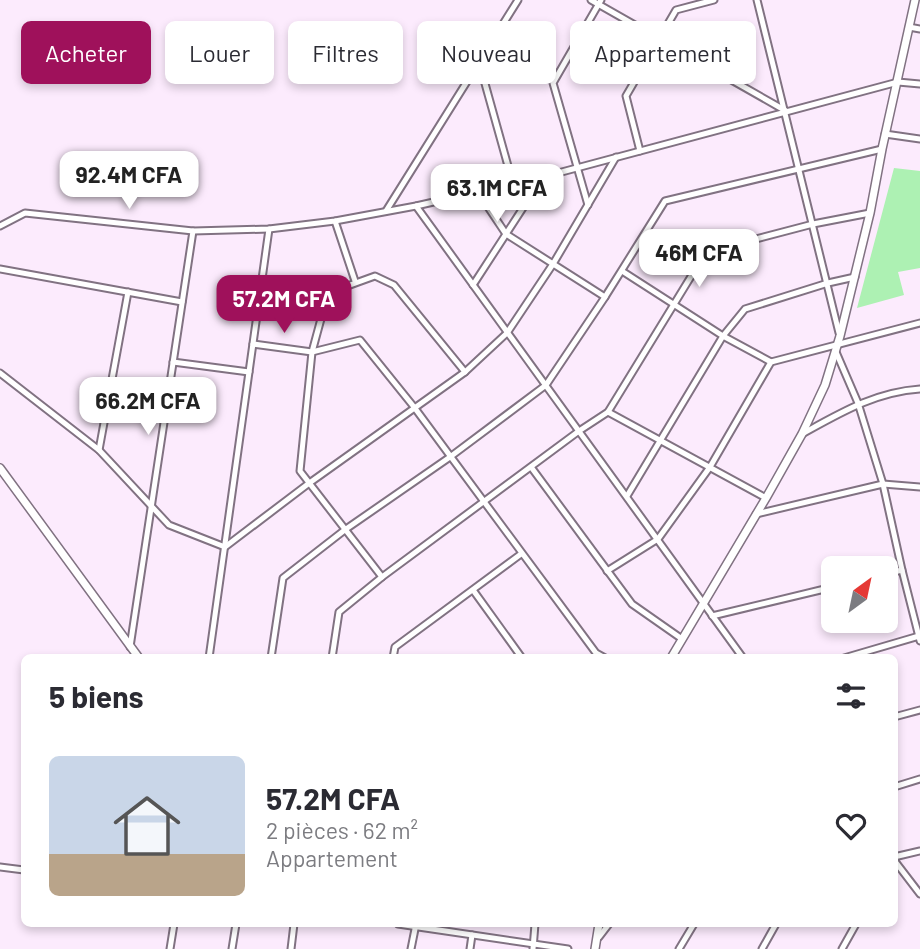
<!DOCTYPE html>
<html lang="fr">
<meta charset="utf-8">
<style>
body{margin:0;font-family:Barlow,sans-serif;background:#f7f7f7;color:#2b2b33;height:100vh;display:flex;flex-direction:column;font-size:26px;white-space:nowrap}
*{box-sizing:border-box;margin:0}
p{font-size:23px;color:#7c7c81}
.icon{flex:none;width:38px;height:38px;fill:none;stroke:currentColor;stroke-width:2;stroke-linecap:round;stroke-linejoin:round}
.map{position:relative;flex:1;overflow:hidden}
.panel{position:absolute;left:21px;top:654px;width:877px;height:273px;display:flex;flex-direction:column;background:#fff;border-radius:10px;box-shadow:0 4px 10px #0003}
.panel>*{flex:none}
.guide{position:absolute;left:21px;top:21px;width:878px;height:63px;display:flex;gap:14px}
.needle{width:46px;rotate:33deg}
.controls{position:absolute;left:821px;top:556px;display:grid;gap:14px}
.controls a{display:grid;place-items:center;width:77px;height:77px;border-radius:10px;background:#fff;box-shadow:0 4px 10px #0003;font-size:35px}
.price{position:absolute;translate:-50% -60px;padding:0 16px;border-radius:14px;background:#fff;color:#222;font-size:23px;line-height:46px;filter:drop-shadow(0 2px 4px #0008)}
.price::after{content:'';position:absolute;left:50%;top:42px;width:21px;height:16px;margin-left:-10px;background:inherit;clip-path:polygon(0 0,100% 0,50% 100%)}
.price.selected{background:#9f115b;color:#fff}
ul{padding:0;list-style:none}
li{display:flex;align-items:center;gap:21px;height:175px;padding:0 28px}
li+li{border-top:2px solid #e1e1e2}
li span{display:grid;place-items:center;flex:none;width:196px;height:140px;border-radius:10px;color:#555}
li>.icon{margin-inline-start:auto}
span .icon{width:84px;height:84px;fill:#fffc;stroke-width:1}
li b{font-size:30px}
h2{display:flex;justify-content:space-between;align-items:center;height:84px;padding:0 28px;font-size:30px}
.tag{padding:0 24px;border-radius:10px;background:#fff;box-shadow:0 4px 10px #0003;font-size:24px;line-height:63px}
.tag.selected{background:#9f115b;color:#fff}
.map>svg:first-child{display:block}
</style>
<div class="map">
<svg width="920" height="949" viewBox="0 0 920 949">
<rect width="100%" height="100%" fill="#fcebfd"/>
<polygon fill="#adf1b3" points="894,168 920,171 920,268 898,272 904,295 857,308"/>
<g fill="none" stroke-linecap="round" stroke-linejoin="round">
<g stroke="#817282" stroke-width="9">
<g id="minor">
<polyline points="591,0 786,111"/>
<polyline points="757,0 839,333"/>
<polyline points="909,27 920,29"/>
<polyline points="479,62 513,184"/>
<polyline points="885,134 920,139"/>
<polyline points="640,151 626,96 676,10 714,0"/>
<polyline points="478,192 506,234 605,297"/>
<polyline points="588,205 553,83 601,0"/>
<polyline points="416,206 743,658"/>
<polyline points="386,211 518,0"/>
<polyline points="335,221 355,281"/>
<polyline points="0,226 25,213 193,231 269,229 335,221 416,206 543,177 898,82 920,84"/>
<polyline points="0,269 182,302"/>
<polyline points="622,271 723,336 771,362"/>
<polyline points="473,285 543,177"/>
<polyline points="253,344 312,352 360,340 414,407 596,653 605,658"/>
<polyline points="836,352 858,403 883,484 902,570 920,641"/>
<polyline points="173,362 249,372"/>
<polyline points="0,373 99,450 169,525 225,547 308,484 465,372 507,333 553,264 616,157"/>
<polyline points="608,412 766,498"/>
<path d="M802,434C840,413 875,392 920,389"/>
<polyline points="99,450 128,292"/>
<polyline points="531,467 632,604 682,639"/>
<polyline points="627,496 723,336 745,309 828,283 855,277"/>
<polyline points="756,514 883,484 920,487"/>
<polyline points="607,571 658,539 710,467 771,362 920,323"/>
<polyline points="886,574 902,570"/>
<polyline points="382,577 300,471 312,352 328,293 375,276 394,285 465,372"/>
<polyline points="473,590 522,658"/>
<polyline points="712,616 833,587"/>
<polyline points="130,647 193,231"/>
<polyline points="209,658 269,229"/>
<polyline points="271,658 283,578 346,529 450,457 546,385 605,297 665,201 882,149"/>
<polyline points="332,658 339,612 382,577 579,431 608,412 706,252 813,224 870,213"/>
<polyline points="393,658 395,647 521,554"/>
<polyline points="844,658 919,636"/>
<polyline points="894,717 920,710"/>
<polyline points="894,787 920,779"/>
<polyline points="894,857 920,851"/>
<polyline points="894,860 920,894"/>
<polyline points="0,867 24,870"/>
<polyline points="398,924 568,949"/>
<polyline points="599,937 609,924"/>
<polyline points="170,949 174,924"/>
<polyline points="232,949 236,924"/>
<polyline points="291,949 294,924"/>
<polyline points="411,949 416,924"/>
<polyline points="470,949 472,935"/>
<polyline points="533,949 535,924"/>
<polyline points="679,949 694,924"/>
<polyline points="762,949 776,924"/>
<polyline points="842,949 856,924"/>
</g>
</g>
<g stroke="#817282" stroke-width="10">
<g id="secondary">
<polyline points="0,468 139,658"/>
<polyline points="671,658 766,498 802,434 825,385 840,336 870,213 882,149 915,0"/>
<polyline points="595,949 599,924"/>
</g>
</g>
<use href="#minor" stroke="#fff" stroke-width="5"/>
<use href="#secondary" stroke="#fff" stroke-width="7"/>
</g>
</svg>
<div class="controls">
<a><svg class="needle" viewBox="-14 -14 28 28"><path d="M0-13l5 13h-10z" fill="#e53935"/><path d="M0 13l5-13h-10z" fill="#7c7c81"/></svg></a>
</div>
<b class="price" style="left:129px;top:211px">92.4M CFA</b>
<b class="price" style="left:497px;top:224px">63.1M CFA</b>
<b class="price" style="left:699px;top:289px">46M CFA</b>
<b class="price selected" style="left:284px;top:335px">57.2M CFA</b>
<b class="price" style="left:148px;top:437px">66.2M CFA</b>
<div class="guide">
<a class="tag selected">Acheter</a>
<a class="tag">Louer</a>
<a class="tag">Filtres</a>
<a class="tag">Nouveau</a>
<a class="tag">Appartement</a>
</div>
<section class="panel">
<h2>5 biens<svg class="icon" aria-label="filters" viewBox="0 0 24 24"><path d="M4 7h16M4 17h16"/><circle cx="9" cy="7" r="2"/><circle cx="15" cy="17" r="2"/></svg></h2>
<ul>
<li><span style="background:linear-gradient(#c9d6e8 70%,#b9a48a 0)"><svg class="icon" aria-label="home" viewBox="0 0 24 24"><path d="M3 11l9-7 9 7M6 9v11h12V9"/></svg></span><div><b>57.2M CFA</b><p>2 pièces · 62 m²</p><p>Appartement</p></div><svg class="icon" aria-label="heart" viewBox="0 0 24 24"><path d="M12 20l-8-8c-3-5 5-10 8-4 3-6 11-1 8 4z"/></svg></li>
</ul>
</section>
</div>
